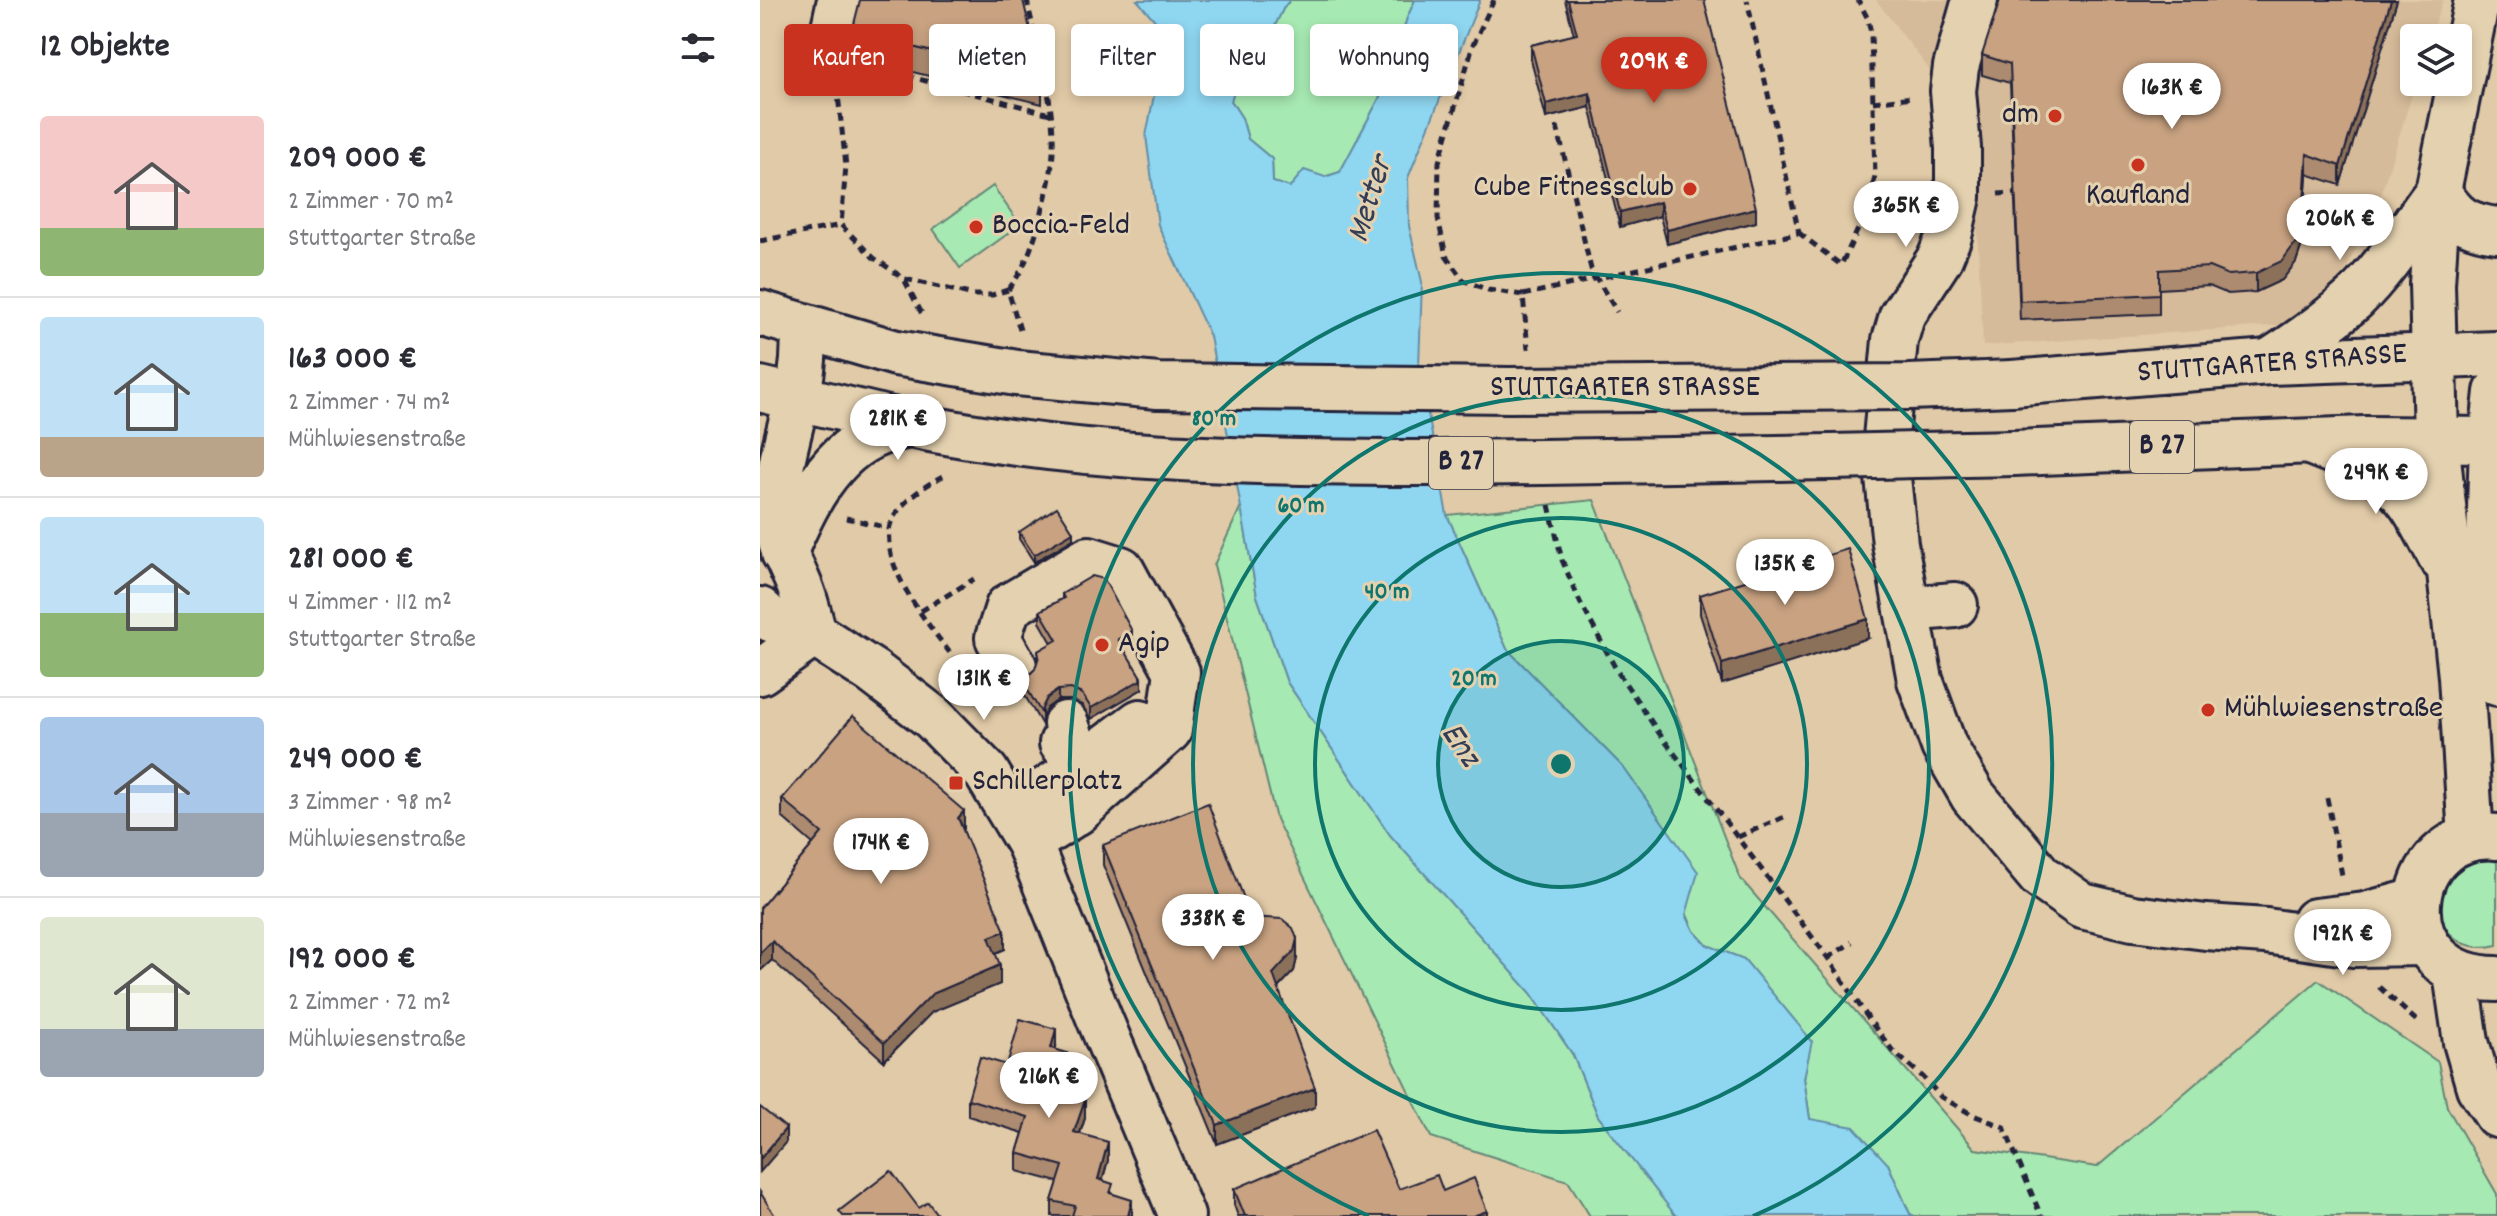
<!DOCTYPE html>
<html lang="de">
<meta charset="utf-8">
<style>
body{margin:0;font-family:Dekko,sans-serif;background:#f7f7f7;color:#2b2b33;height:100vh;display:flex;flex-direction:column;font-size:30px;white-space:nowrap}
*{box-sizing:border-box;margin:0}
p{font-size:26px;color:#7c7c81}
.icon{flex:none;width:44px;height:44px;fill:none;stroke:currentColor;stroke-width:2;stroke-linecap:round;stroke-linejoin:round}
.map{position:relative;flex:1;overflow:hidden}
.side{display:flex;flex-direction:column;background:#fff;width:760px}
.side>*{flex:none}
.guide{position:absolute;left:24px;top:24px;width:760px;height:72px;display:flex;gap:16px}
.tools{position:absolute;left:1640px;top:24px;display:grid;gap:16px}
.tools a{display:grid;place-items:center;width:72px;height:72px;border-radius:8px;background:#fff;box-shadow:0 4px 12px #0003;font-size:40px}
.price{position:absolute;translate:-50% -68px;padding:0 18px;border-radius:28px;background:#fff;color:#222;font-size:26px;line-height:52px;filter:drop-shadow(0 2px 4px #0008)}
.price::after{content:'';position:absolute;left:50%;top:48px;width:24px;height:18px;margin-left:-12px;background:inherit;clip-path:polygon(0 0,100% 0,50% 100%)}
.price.active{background:#c8321e;color:#fff}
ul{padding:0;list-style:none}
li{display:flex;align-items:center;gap:24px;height:200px;padding:0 40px}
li+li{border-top:2px solid #e1e1e2}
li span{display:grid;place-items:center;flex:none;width:224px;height:160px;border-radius:8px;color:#555}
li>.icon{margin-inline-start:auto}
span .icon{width:96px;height:96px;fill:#fffc;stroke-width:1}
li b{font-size:34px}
h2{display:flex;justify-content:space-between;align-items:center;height:96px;padding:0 40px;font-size:34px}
.tag{padding:0 28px;border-radius:8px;background:#fff;box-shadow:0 4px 12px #0003;font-size:28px;line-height:72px}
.tag.active{background:#c8321e;color:#fff}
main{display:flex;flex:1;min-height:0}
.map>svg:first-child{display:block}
</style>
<main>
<section class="side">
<h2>12 Objekte<svg class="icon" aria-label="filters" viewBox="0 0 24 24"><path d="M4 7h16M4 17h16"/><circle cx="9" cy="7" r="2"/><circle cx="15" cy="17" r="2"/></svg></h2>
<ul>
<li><span style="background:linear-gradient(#f6c9c9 70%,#8fb573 0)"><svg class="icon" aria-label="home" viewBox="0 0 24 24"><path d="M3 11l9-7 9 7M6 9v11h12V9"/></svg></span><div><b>209 000 €</b><p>2 Zimmer · 70 m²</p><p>Stuttgarter Straße</p></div></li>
<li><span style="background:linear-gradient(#bfe0f5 75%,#b9a48a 0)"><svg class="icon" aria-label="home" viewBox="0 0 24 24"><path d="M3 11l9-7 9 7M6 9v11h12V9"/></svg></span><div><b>163 000 €</b><p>2 Zimmer · 74 m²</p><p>Mühlwiesenstraße</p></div></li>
<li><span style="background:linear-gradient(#bfe0f5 60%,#8fb573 0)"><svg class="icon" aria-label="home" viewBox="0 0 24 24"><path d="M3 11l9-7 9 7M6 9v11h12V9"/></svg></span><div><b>281 000 €</b><p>4 Zimmer · 112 m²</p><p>Stuttgarter Straße</p></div></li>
<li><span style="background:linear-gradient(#a9c7e8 60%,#9aa5b1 0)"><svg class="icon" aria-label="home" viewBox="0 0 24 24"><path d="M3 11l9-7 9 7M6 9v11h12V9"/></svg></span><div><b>249 000 €</b><p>3 Zimmer · 98 m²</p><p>Mühlwiesenstraße</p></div></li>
<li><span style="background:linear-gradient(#dfe7d0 70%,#9aa5b1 0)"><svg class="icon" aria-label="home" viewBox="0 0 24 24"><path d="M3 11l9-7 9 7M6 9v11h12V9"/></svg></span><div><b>192 000 €</b><p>2 Zimmer · 72 m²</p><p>Mühlwiesenstraße</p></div></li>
</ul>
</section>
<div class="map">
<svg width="1737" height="1216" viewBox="0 0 1737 1216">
<rect width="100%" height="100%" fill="#e1caa7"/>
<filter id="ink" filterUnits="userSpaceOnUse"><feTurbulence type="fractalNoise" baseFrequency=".0125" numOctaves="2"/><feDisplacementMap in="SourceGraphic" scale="16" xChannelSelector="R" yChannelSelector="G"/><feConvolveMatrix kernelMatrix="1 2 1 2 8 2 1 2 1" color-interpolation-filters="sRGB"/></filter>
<g filter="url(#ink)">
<polygon fill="#d6bb9a" points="1116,0 1683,0 1670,38 1654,38 1654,82 1656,82 1618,204 1579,283 1525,325 1223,346 1210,86 1178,81"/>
<g fill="#a7e9b2" stroke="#648676" stroke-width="2">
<polygon points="530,0 655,0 647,18 628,82 580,172 530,187 513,182 512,159 488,139 482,118 471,101 482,61 509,38 524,7"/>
<polygon points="233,186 260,225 200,268 173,229"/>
<polygon points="834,500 980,878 1215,1149 1337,1167 1558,980 1678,1062 1687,1107 1737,1194 1737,1216 1154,1216 1150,1214 1128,1164 1050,1119 1044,1078 1051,1041 984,959 947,945 934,931 863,767 747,649 687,515"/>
<polygon points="481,506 497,596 527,682 630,835 771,993 813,1055 838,1116 916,1216 830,1216 808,1181 671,1137 516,819 454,565"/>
<path d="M1732,860L1737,862V945C1679,959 1658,889 1701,864C1709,859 1724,861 1732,860Z"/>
</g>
<polygon fill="#8fd6f0" stroke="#638ea8" stroke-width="2" points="377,0 530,0 524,7 509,38 482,61 471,101 482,118 488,139 512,159 513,182 530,187 544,170 565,177 580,172 628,82 647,18 655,0 720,0 648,178 649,226 662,282 659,366 687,515 747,649 863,767 938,872 926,915 934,931 947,945 984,959 1052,1041 1044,1078 1050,1119 1094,1127 1128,1164 1150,1214 1154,1216 916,1216 838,1116 813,1055 771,993 630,835 527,682 497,596 450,336 398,225 386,136 399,70 399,25"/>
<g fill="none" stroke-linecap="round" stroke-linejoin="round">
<g stroke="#22223b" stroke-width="50">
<g id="minor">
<polyline points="1215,0 1196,67 1193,91 1198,148 1198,197 1189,236 1180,258 1142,316 1135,340 1125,449 1135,544 1160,680 1184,746 1213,796 1280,876 1322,906 1373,918 1446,927 1506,931 1594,944 1666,943"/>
<polyline points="70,46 80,0"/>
<polyline points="1676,438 1701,677 1711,838"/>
<polyline points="1732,439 1729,545 1737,683"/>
<path d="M1550,442C1586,456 1627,470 1651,504C1663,521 1672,541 1682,559"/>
<polyline points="1147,609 1195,605"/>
<polyline points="254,666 238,638 248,607 329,559 361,569 417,672 409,730 317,812 269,843"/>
<polyline points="0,672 54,634"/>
<polyline points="306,724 321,766 380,722"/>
<polyline points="252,813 321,766 302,743"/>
<path d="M1737,837C1639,828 1624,979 1737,979"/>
<polyline points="1555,921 1605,915 1657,901"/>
<polyline points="1696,973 1706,1042 1719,1087 1737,1115"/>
</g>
</g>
<g stroke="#22223b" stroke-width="50">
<g id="major">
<path d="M1678,191C1694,218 1706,226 1737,230"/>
<polyline points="0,313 136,353"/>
<path d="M43,327C49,396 14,451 17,517C18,544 30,562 40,587C46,602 50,619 54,634"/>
<path d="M1509,362C1539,343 1567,323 1594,299C1625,269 1652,226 1678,191"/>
<polyline points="1252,383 1509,362 1737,354"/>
<polyline points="0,389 149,424"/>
<polyline points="1676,438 1672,284 1678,191 1717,0"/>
<polyline points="1732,439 1737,392"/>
<polyline points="1254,453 1605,439 1737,440"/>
<path d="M24,553C45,506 68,453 119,433C129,429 140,427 150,425"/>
<polyline points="0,610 10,619 54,634 113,672 173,718 226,772 269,843 340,1020 422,1216"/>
</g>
</g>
<g stroke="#22223b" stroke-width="5" stroke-dasharray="8 6" stroke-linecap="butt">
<polyline points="734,0 713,45 679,162 678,218 686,256 703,280 728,290 763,295 768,349"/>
<polyline points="106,65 290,114"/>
<polyline points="77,86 86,166 81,225 114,258 145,279 214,295 232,295 248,290"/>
<polyline points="1113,102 1153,97"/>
<polyline points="797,126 831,269 857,312"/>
<polyline points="1238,194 1256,193"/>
<path d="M1039,233L1081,265C1095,236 1109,209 1115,176L1111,33L1108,19L1098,0"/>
<polyline points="0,241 81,225"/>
<polyline points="145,281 162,314"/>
<polyline points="763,295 1039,233 987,0"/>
<path d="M260,330L248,290C263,271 270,252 277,230C284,204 292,178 293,151C295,101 277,49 267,0"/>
<path d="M183,476C165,485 131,508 129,531C124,577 180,638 206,674"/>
<polyline points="789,505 802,560 820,602 857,671 899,733 1068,958 1110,1021 1133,1051 1163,1077 1181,1097 1213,1115 1244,1127 1281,1216"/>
<polyline points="86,518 129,528"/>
<polyline points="161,611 214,579"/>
<polyline points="1567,798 1582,875"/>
<polyline points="978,837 1026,816"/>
<polyline points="1068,958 1092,942"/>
<polyline points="1619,987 1659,1023"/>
</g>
<use href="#minor" stroke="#e4d1af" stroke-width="44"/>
<use href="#major" stroke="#e4d1af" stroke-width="44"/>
<g stroke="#22223b" stroke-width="50" stroke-linecap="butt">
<g id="major-bridge">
<polyline points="136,353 257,373 398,386 750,390 1149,387 1252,383"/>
<path d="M150,425C323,461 503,463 680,463C871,462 1062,457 1254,453"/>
</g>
</g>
<use href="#major-bridge" stroke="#e4d1af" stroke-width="44"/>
</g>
<g fill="#ac8b6f" stroke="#22223b" stroke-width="2">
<polygon points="805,0 944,0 996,222 907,244 900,216 860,227 830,107 786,118 771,60 771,45 814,35"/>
<polygon points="1637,0 1580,185 1547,174 1543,241 1536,262 1522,280 1496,292 1468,294 1449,286 1399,289 1399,314 1260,320 1250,83 1222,75 1222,55"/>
<polygon points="92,32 282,79 282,104 92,57"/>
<polygon points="259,532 313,539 274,562 259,539"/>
<polygon points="302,594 372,642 363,647 382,689 331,719 322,705 311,700 298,700 287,708 282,719 282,725 261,689 261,679 267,677 275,669 278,660 278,651 292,643 280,622 280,611 302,599"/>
<polygon points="940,595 1108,638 962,684 940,614"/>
<polygon points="22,799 203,830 245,949 235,953 240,984 172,1012 124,1061 12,960 0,971 0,908 53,844 22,817"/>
<polygon points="343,845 491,917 537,958 534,971 518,988 555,1107 457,1144 343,865"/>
<polygon points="296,1047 295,1050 307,1070 301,1093 325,1118 320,1134 348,1160 342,1181 372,1216 292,1216 292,1201 298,1182 257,1171 257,1153 263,1133 208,1116 208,1099 247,1065"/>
<polygon points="474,1189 639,1189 683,1191 727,1216 478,1216 474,1205"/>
</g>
<g fill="#8c715a" stroke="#22223b" stroke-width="2">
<polygon points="1631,0 1637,0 1580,185 1580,166"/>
<polygon points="830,93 830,107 786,118 786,104"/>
<polygon points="1547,154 1547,174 1543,241 1536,262 1522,280 1496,292 1496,273"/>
<polygon points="900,202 900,216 860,227 860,212"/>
<polygon points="996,208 996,222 907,244 907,230"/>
<polygon points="313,532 313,539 274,562 274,555"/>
<polygon points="1108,619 1108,638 962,684 962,664"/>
<polygon points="372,631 372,642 358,649 358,639"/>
<polygon points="382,679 382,689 331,719 331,708"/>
<polygon points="298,690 298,700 287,708 282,719 282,708 287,698"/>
<polygon points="204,811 204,830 198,818"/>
<polygon points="245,931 245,949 229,956 229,937"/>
<polygon points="537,939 537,958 534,971 513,993 513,974"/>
<polygon points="12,941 12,960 0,971 0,953"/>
<polygon points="240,965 240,984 172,1012 124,1061 124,1043 172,994"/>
<polygon points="296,1029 296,1047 291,1066 291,1048"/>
<polygon points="307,1053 307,1070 296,1109 296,1092"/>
<polygon points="555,1088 555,1107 457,1144 457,1125"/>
<polygon points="325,1100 325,1118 314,1150 314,1132"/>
<polygon points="26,1128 26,1142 0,1172 0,1159"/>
<polygon points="348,1142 348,1160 338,1197 338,1179"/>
<polygon points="372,1200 372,1216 368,1216"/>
<polygon points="727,1211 727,1216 713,1216"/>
</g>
<g fill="#c8a281" stroke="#22223b" stroke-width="2">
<polygon points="100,0 263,0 282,79 92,32"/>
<polygon points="808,0 944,0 996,208 907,230 900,202 860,212 830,93 786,104 771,45 817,34"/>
<polygon points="1240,0 1631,0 1580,166 1547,154 1543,221 1536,242 1522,261 1496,273 1468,275 1449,267 1399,270 1399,294 1260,301 1250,64 1222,55"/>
<polygon points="297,507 313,532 274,555 259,532"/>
<polygon points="1088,549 1108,619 962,664 940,595"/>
<polygon points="332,576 344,579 372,631 358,639 382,679 331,708 322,694 311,689 298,690 287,698 282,708 282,714 261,679 267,677 275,669 279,656 278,651 297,640 280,611 304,598 302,594"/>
<polygon points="93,716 204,811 198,818 245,931 229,937 240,965 172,994 124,1043 12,941 0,953 0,908 62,833 22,799"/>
<polygon points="448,803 491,917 522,919 533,928 537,939 534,951 513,974 555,1088 457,1125 343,845"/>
<polygon points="260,1019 296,1029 291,1048 307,1053 296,1092 325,1100 314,1132 348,1142 338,1179 353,1184 350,1193 372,1200 368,1216 312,1216 315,1206 292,1201 303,1166 257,1153 268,1117 208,1099 220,1057 247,1065"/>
<polygon points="0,1107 26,1128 0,1159"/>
<polygon points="613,1130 639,1189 677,1175 683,1191 714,1178 727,1211 713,1216 485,1216 474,1189"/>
<polygon points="131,1171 159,1208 168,1202 178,1216 83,1216 79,1211"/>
<polygon points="0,1192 15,1216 0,1216"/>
</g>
</g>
<circle cx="801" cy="764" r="123" fill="#0f766e" fill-opacity=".12"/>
<g fill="none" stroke="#0f766e" stroke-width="4">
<circle cx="801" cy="764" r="123"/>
<circle cx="801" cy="764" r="246"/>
<circle cx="801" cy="764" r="368"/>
<path d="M609 1216A491 491 0 1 1 993 1216"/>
</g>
<g fill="#c8321e" stroke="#e4d1af" stroke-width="3">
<circle cx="1295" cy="116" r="8"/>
<circle cx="1378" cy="165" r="8"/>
<circle cx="930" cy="189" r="8"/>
<circle cx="216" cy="227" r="8"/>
<circle cx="342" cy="645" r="8"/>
<circle cx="1448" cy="710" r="8"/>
<rect x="188" y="775" width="16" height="16" rx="4"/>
</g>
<g text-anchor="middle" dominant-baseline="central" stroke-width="6" stroke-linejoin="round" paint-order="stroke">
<g fill="#e4d1af" stroke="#5c565e" stroke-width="2">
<rect x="1370" y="421" width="64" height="52" rx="6"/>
<rect x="669" y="437" width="64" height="52" rx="6"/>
</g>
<g font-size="30" font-weight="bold" fill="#22223b">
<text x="1402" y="447">B 27</text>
<text x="701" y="463">B 27</text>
</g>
<g font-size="32" fill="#22223b" stroke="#e4d1af" text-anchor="start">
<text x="1279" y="116" text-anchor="end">dm</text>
<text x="914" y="189" text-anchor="end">Cube Fitnessclub</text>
<text x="1378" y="197" text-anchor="middle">Kaufland</text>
<text x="232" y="227">Boccia-Feld</text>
<text x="358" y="645">Agip</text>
<text x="1464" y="710">Mühlwiesenstraße</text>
<text x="212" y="783">Schillerplatz</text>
</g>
<g font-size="32" fill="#22223b" stroke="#e4d1af">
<text transform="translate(1512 365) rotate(-4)">STUTTGARTER STRASSE</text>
<text x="865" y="389">STUTTGARTER STRASSE</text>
</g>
<g font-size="34" font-style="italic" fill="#323d56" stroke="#e4d1af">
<text transform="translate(612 200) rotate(-73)">Metter</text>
<text transform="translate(699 746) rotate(56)">Enz</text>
</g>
</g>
<circle cx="801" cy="764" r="12" fill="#0f766e" stroke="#e4d1af" stroke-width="4"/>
<g font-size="24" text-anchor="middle" font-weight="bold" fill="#0f766e" stroke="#e4d1af" stroke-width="6" stroke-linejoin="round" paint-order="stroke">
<text x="454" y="425">80 m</text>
<text x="541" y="512">60 m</text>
<text x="627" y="598">40 m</text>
<text x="714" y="685">20 m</text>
</g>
</svg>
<div class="tools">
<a><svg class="icon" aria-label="layers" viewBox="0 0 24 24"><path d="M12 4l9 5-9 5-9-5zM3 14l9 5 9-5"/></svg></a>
</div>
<b class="price active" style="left:894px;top:105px">209K €</b>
<b class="price" style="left:1412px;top:131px">163K €</b>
<b class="price" style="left:1146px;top:249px">365K €</b>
<b class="price" style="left:1580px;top:262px">206K €</b>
<b class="price" style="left:138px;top:462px">281K €</b>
<b class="price" style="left:1616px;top:516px">249K €</b>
<b class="price" style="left:1025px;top:607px">135K €</b>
<b class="price" style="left:224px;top:722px">131K €</b>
<b class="price" style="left:121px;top:886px">174K €</b>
<b class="price" style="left:453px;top:962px">338K €</b>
<b class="price" style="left:1583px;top:977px">192K €</b>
<b class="price" style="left:289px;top:1120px">216K €</b>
<div class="guide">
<a class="tag active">Kaufen</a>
<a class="tag">Mieten</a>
<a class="tag">Filter</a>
<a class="tag">Neu</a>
<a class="tag">Wohnung</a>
</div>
</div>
</main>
